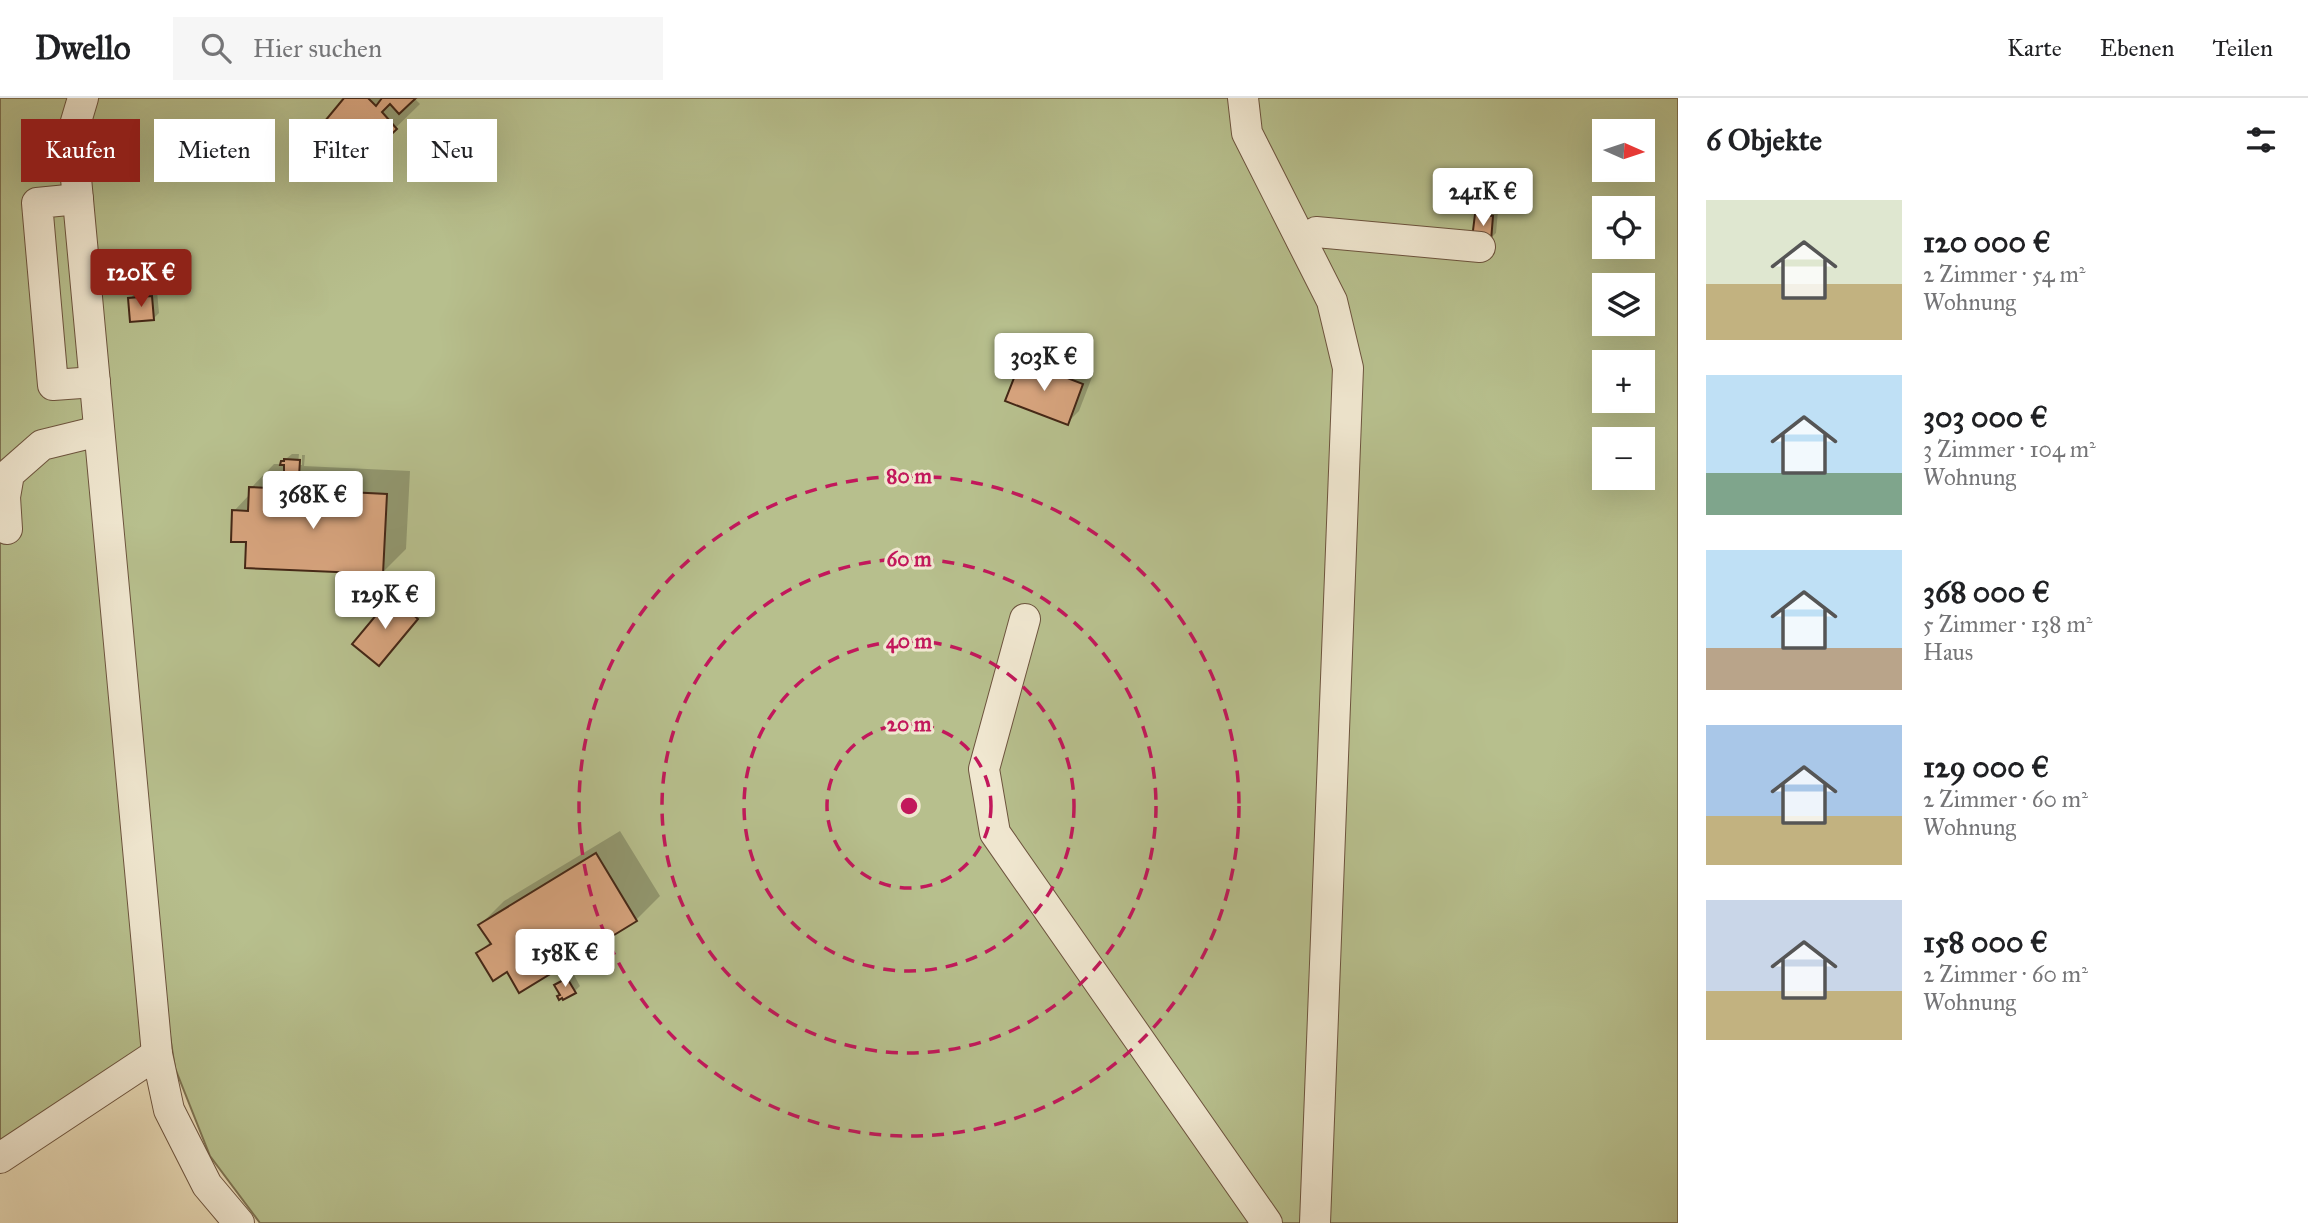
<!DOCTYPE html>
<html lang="de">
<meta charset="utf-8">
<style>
body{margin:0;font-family:"IM FELL Great Primer",serif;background:#f6f6f6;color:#202124;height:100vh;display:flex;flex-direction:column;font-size:26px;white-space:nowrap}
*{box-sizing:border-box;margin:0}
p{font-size:23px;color:#757577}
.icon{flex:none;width:38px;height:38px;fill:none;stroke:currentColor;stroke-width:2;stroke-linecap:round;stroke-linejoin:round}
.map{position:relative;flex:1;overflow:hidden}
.drawer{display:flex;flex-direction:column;background:#fff;width:630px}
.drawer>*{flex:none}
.guide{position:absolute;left:21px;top:21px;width:665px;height:63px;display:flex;gap:14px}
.needle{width:46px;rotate:93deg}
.buttons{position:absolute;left:1592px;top:21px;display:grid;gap:14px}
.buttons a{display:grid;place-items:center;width:63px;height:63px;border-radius:0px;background:#fff;box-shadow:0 7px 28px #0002;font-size:35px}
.price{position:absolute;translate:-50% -60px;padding:0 16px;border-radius:7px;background:#fff;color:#222;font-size:23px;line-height:46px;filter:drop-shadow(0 2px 4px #0008)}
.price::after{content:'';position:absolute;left:50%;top:42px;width:21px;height:16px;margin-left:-10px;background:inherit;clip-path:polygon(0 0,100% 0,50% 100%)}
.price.on{background:#8f2418;color:#fff}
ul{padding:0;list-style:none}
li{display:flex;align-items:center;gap:21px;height:175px;padding:0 28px}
li span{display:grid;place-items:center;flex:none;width:196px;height:140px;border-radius:0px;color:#555}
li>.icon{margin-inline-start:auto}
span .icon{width:84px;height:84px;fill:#fffc;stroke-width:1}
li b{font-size:30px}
h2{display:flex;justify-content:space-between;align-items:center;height:84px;padding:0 28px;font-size:30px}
.pill{padding:0 24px;border-radius:0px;background:#fff;box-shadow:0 7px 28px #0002;font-size:24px;line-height:63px}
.pill.on{background:#8f2418;color:#fff}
header{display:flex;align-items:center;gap:42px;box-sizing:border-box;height:98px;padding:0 35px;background:#fff;border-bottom:2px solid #e0e0e0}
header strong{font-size:33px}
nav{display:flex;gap:38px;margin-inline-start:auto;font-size:24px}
.search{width:490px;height:63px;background:#f6f6f6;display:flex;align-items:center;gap:18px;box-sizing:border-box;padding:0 24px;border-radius:0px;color:#757577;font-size:26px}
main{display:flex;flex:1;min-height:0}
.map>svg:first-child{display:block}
</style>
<header>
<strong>Dwello</strong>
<div class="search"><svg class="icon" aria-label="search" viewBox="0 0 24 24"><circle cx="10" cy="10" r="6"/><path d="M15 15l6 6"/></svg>Hier suchen</div>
<nav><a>Karte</a><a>Ebenen</a><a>Teilen</a></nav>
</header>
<main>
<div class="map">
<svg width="1678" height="1125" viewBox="0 0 1678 1125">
<rect width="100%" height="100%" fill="#e8dab6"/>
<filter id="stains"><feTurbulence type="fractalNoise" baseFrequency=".00286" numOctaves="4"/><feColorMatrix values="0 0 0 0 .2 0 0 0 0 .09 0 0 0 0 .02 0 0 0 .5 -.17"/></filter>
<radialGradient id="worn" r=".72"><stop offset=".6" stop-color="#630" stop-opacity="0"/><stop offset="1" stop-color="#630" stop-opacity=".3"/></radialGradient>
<path fill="#b7bf8d" stroke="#7e7352" stroke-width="2" fill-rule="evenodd" d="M0,0H1678V1125H260L210,1058L175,970L170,938L0,1048ZM1605,33H1643V72H1605ZM1605,110H1643V149H1605ZM1605,187H1643V226H1605ZM1605,264H1643V303H1605ZM1605,341H1643V380H1605Z"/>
<g fill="#0003">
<polygon points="348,0 414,0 420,6 380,45"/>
<polygon points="1482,111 1498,113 1496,135 1490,141 1477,117"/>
<polygon points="157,193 159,215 153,221 130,201 135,195"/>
<polygon points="1034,251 1094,274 1079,313 1067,325 1007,302 1023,262"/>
<polygon points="292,356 299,356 298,367 302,367 302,357 305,357 304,368 410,373 406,451 382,475 248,443 234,413 250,396 251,390 274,366 282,366 282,364"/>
<polygon points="405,488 429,509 379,566 393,500"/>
<polygon points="620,733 660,798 636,822 520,892 508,872 478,856 491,843 480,827 504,803"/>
<polygon points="573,875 580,888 575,893 562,896 556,887"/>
</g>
<g fill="#d7a47e" stroke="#442716" stroke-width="2">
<polygon points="344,0 368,0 376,8 382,0 416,0 399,16 390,6 382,14 397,31 380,47 369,35 352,51 325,23"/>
<polygon points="1475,116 1493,118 1491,143 1472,141"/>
<polygon points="152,198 154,222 130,224 128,200"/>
<polygon points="1021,262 1083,286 1068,327 1005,303"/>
<polygon points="284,361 300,362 299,379 284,379 284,367 280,367 281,363 284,363"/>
<polygon points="249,389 387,396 383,476 245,470 246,444 231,444 232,412 248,413"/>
<polygon points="392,498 418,521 379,568 352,546"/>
<polygon points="596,755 637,823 519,895 507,874 493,883 476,855 491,846 478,827"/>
<polygon points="567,880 576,895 563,902 562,900 559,902 557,898 560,897 554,887"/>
</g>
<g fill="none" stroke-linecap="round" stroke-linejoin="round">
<g stroke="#6d543e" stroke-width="32">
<g id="minor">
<polyline points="83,0 72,37 157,956 169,1012 207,1087 239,1125"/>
<polyline points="1243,0 1247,35 1332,203 1348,270 1315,1125"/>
<polyline points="78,101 37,105 53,287 95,284"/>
<polyline points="1302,143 1316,134 1480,149"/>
<polyline points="7,431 5,399 9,376 42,347 99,333"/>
<polyline points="1025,521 984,671 995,735 1267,1125"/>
<polyline points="0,1060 157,956"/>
</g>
</g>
<use href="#minor" stroke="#f0e7d0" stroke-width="30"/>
</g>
<g fill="none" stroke="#c2185b" stroke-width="3.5" stroke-dasharray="12 9">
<circle cx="909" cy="708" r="82"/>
<circle cx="909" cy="708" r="165"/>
<circle cx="909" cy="708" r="247"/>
<circle cx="909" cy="708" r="330"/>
</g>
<circle cx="909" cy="708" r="10" fill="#c2185b" stroke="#f0e7d0" stroke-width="3.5"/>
<g font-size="21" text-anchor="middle" font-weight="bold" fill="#c2185b" stroke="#f0e7d0" stroke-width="6" stroke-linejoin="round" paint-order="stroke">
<text x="909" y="385">80 m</text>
<text x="909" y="468">60 m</text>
<text x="909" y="550">40 m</text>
<text x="909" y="633">20 m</text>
</g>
<rect width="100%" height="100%" filter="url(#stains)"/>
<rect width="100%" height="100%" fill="url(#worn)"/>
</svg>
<div class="buttons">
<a><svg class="needle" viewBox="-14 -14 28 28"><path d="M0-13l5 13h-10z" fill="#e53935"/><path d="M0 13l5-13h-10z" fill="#757577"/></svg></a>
<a><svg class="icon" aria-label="locate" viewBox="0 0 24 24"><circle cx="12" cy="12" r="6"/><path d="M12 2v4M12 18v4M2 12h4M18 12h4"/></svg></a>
<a><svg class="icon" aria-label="layers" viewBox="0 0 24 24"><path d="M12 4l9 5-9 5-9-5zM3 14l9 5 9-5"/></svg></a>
<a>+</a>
<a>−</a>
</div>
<b class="price" style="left:1483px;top:130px">241K €</b>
<b class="price on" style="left:141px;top:211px">120K €</b>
<b class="price" style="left:1044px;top:295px">303K €</b>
<b class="price" style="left:313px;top:433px">368K €</b>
<b class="price" style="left:385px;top:533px">129K €</b>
<b class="price" style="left:565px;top:891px">158K €</b>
<div class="guide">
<a class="pill on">Kaufen</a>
<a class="pill">Mieten</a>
<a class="pill">Filter</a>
<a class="pill">Neu</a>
</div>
</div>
<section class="drawer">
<h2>6 Objekte<svg class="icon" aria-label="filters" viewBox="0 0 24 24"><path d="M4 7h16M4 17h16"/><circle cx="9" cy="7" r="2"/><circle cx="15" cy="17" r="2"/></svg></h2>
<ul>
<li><span style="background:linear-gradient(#dfe7d0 60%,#c2b280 0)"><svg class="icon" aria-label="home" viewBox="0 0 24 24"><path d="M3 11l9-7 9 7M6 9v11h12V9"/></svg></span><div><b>120 000 €</b><p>2 Zimmer · 54 m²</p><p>Wohnung</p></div></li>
<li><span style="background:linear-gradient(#bfe0f5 70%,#7fa58c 0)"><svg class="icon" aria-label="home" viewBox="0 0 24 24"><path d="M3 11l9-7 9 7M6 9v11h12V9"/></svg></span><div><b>303 000 €</b><p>3 Zimmer · 104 m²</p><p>Wohnung</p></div></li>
<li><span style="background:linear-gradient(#bfe0f5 70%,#b9a48a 0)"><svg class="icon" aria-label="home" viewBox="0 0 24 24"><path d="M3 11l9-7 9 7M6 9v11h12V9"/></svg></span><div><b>368 000 €</b><p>5 Zimmer · 138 m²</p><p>Haus</p></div></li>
<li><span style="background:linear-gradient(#a9c7e8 65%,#c2b280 0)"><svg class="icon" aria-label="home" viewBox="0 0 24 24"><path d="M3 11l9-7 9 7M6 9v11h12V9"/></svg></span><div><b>129 000 €</b><p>2 Zimmer · 60 m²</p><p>Wohnung</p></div></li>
<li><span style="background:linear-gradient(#c9d6e8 65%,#c2b280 0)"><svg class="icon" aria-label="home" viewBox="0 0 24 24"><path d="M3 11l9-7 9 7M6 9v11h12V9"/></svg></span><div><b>158 000 €</b><p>2 Zimmer · 60 m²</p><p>Wohnung</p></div></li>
</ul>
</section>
</main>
